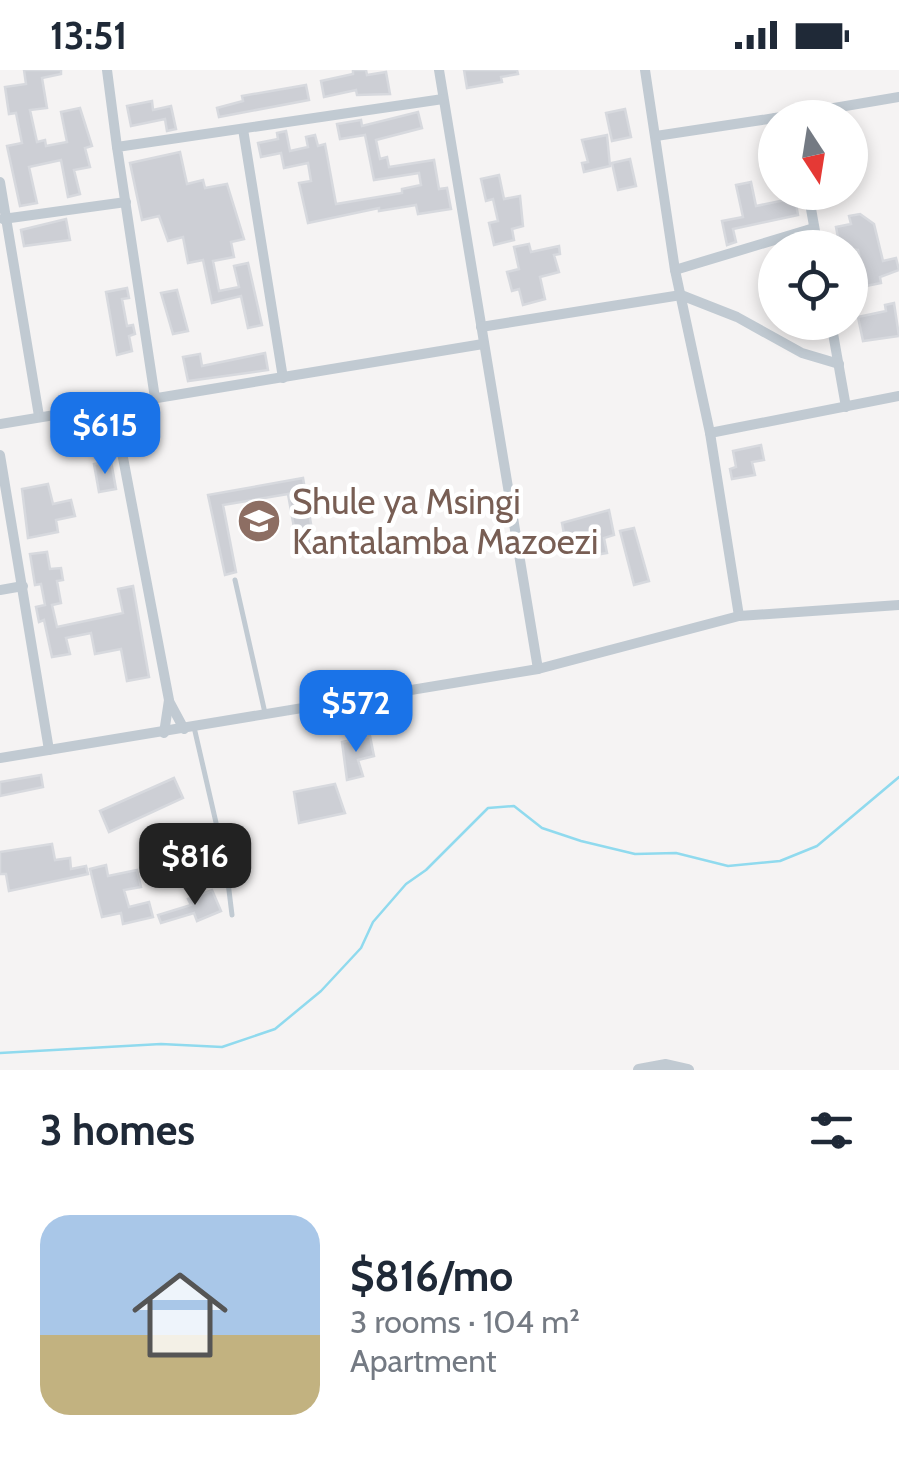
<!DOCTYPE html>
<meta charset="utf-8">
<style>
body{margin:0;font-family:Cabin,sans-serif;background:#f2f2f3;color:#1f2937;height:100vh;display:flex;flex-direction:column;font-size:38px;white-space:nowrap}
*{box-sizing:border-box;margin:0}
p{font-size:32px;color:#747a83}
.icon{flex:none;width:55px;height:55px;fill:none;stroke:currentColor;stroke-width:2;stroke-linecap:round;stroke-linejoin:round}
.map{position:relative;height:1000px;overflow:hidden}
.sheet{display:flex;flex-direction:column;background:#fff;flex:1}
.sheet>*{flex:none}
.needle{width:65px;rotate:168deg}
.fabs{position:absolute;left:758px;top:30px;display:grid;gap:20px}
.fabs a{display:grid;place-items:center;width:110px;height:110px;border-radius:50%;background:#fff;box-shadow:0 5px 15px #0003;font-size:50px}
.price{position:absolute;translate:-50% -85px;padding:0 22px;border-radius:20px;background:#1a73e8;color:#fff;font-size:32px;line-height:65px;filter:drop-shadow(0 2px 5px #0008)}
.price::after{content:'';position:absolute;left:50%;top:60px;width:30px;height:22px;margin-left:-15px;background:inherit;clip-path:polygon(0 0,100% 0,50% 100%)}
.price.active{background:#222;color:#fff}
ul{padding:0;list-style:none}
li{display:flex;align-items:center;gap:30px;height:250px;padding:0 40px}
li span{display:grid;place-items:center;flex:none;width:280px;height:200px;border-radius:30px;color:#555}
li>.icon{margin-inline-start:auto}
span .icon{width:120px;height:120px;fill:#fffc;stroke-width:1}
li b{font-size:42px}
h2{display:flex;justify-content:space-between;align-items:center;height:120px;padding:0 40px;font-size:42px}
.status{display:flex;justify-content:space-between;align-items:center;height:70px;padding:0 50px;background:#fff;direction:ltr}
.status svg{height:28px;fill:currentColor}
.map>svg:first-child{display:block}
</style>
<div class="status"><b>13:51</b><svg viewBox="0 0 49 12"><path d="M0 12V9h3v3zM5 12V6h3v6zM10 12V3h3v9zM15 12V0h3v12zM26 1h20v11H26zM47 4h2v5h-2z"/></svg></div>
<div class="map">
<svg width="899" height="1000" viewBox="0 0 899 1000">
<rect width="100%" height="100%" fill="#f5f3f3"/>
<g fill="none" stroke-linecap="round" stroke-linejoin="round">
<polyline stroke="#90daee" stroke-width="2.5" points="0,983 161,974 222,977 275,959 321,921 361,878 373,852 406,814 426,800 488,738 514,736 542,758 581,771 635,784 676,783 728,796 780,791 817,776 899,707"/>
</g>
<g fill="#cdcfd5" stroke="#d7d9de" stroke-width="2.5">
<polygon points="24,0 61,0 61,4 42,8 47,38 30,40 37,72 45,70 46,76 67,72 61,42 80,38 92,76 85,78 90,97 74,100 80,124 68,127 61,90 29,97 37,133 20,136 7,76 22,73 16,43 9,44 5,17 26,14"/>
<polygon points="353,0 366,0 367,5 386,2 390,24 357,25 356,20 324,27 321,11 353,4"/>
<polygon points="464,0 517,0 518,4 501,7 502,12 467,18"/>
<polygon points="306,15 309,30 219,47 217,38 243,31 242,26"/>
<polygon points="152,31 153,40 171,36 176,59 167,61 165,49 131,56 127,36"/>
<polygon points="625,39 631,67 612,71 606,43"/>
<polygon points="418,42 422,58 376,70 380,89 387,87 389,97 434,90 439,119 447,118 451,139 418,144 416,135 379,141 379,138 308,153 299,113 311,111 308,93 284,98 281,83 261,87 258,73 278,69 277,63 286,61 290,81 308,77 306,67 315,65 318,76 325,74 336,134 402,123 402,119 421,115 419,103 374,110 365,65 340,69 337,54 361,50 362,56"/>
<polygon points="607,65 610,96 584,102 582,93 588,92 582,70"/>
<polygon points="180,82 187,114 203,110 205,118 227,114 244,169 231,172 234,187 213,191 219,221 239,217 234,196 248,193 262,255 248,258 241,226 212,233 203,190 188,193 183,167 168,171 159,146 142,150 130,93"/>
<polygon points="630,89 636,116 618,120 612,93"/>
<polygon points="499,105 504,129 520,126 523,156 512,159 514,170 494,175 489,153 498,151 493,129 486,131 481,109"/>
<polygon points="751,112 756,136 795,128 798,145 733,159 736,172 727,175 722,151 743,147 736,115"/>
<polygon points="860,144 874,154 883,191 896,188 899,200 880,207 881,213 866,216 858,180 840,178 836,157 851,154 849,146"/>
<polygon points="66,149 70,170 24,176 21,160"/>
<polygon points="529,174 531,182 559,176 560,184 554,185 559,202 540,207 545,229 523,235 519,219 512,221 507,202 519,199 514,177"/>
<polygon points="127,218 129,228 122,229 127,256 133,255 135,264 129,266 132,281 117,285 106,222"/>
<polygon points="177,220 188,261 173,264 161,223"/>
<polygon points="894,233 899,266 863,271 858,247 886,241 885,235"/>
<polygon points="265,283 268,300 188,311 183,287 200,284 202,296"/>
<polygon points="761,375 764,390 752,392 755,405 732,409 730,399 736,397 733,381"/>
<polygon points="111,391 116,419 99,422 94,394"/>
<polygon points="303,408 315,477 298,480 288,424 223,435 236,502 225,505 208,425"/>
<polygon points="48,414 53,434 71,430 75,446 56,450 58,462 28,468 22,419"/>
<polygon points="609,440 614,465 604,468 607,483 595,485 588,465 565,469 562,453"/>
<polygon points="634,458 649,511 634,515 620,461"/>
<polygon points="47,482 50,499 61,498 63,510 57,511 61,533 52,535 57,557 123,543 118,519 133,516 149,607 127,611 121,579 95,584 91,563 66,568 70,584 52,587 44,550 39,552 36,537 45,535 41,514 35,515 30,484"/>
<polygon points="370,666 374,686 358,690 363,706 347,710 342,672"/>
<polygon points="41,705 43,717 0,726 0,712"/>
<polygon points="174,708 183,728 109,762 100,741"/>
<polygon points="335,714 345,743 299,753 294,722"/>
<polygon points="52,774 55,790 70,788 71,799 86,796 88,804 9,821 6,804 0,804 0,782"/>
<polygon points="106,795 108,806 137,800 141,817 124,820 129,837 149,832 153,847 123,854 121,843 102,847 90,799"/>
<polygon points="212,820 221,841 197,851 194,843 161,853 158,845 191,835 188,829"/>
</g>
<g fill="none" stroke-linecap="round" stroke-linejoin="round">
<g stroke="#c1cad2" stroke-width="5">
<polyline points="235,510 265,643"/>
<polyline points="194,657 226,796 232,845"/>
</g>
<g stroke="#c1cad2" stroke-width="10">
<polyline points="107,0 117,77"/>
<polyline points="439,0 538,599"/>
<polyline points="645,0 675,200 710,363 739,546"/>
<polyline points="775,48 899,27"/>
<polyline points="243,59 283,308"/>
<polyline points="656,66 775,48"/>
<polyline points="0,112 39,346"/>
<polyline points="808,122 818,178"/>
<polyline points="3,149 126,132"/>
<polyline points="675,200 814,158"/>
<polyline points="831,252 846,337"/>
<polyline points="481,257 681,225 737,247 802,283 839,294"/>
<polyline points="155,328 117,77 443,29"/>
<polyline points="113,335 169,630 164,663"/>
<polyline points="0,354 483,274"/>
<polyline points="710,363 899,326"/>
<polyline points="0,385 49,680"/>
<polyline points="0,520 23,516"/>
<polyline points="169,631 184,659"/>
<polyline points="0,688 538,599 739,546 899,535"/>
</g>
<polyline stroke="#c1cad2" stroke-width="12" points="639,1000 666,995 688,1000"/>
</g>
<defs>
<g id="school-disc" transform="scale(2.25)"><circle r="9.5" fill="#8d6e63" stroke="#fff"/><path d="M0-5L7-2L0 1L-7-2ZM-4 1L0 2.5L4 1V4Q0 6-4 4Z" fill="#fff"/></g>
</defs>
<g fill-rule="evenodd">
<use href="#school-disc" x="259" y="451"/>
</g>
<g text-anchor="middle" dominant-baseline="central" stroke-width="9" stroke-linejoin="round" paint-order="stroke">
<g font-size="35" fill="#785e54" stroke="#fff" text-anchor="start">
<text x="292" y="431">Shule ya Msingi<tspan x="292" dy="40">Kantalamba Mazoezi</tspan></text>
</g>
</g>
</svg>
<div class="fabs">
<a><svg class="needle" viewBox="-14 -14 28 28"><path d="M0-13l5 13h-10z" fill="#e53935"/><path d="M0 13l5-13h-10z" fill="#747a83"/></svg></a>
<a><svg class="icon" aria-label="locate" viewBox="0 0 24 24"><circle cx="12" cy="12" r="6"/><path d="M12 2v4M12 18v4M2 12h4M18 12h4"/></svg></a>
</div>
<b class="price" style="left:105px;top:407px">$615</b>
<b class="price" style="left:356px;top:685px">$572</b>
<b class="price active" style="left:195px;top:838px">$816</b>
</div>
<section class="sheet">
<h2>3 homes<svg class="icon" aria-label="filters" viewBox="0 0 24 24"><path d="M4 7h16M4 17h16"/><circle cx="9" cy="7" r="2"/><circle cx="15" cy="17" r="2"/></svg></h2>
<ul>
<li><span style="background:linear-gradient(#a9c7e8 60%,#c2b280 0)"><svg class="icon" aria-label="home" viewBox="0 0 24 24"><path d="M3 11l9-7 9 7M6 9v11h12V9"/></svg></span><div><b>$816/mo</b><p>3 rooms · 104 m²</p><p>Apartment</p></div></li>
</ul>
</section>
